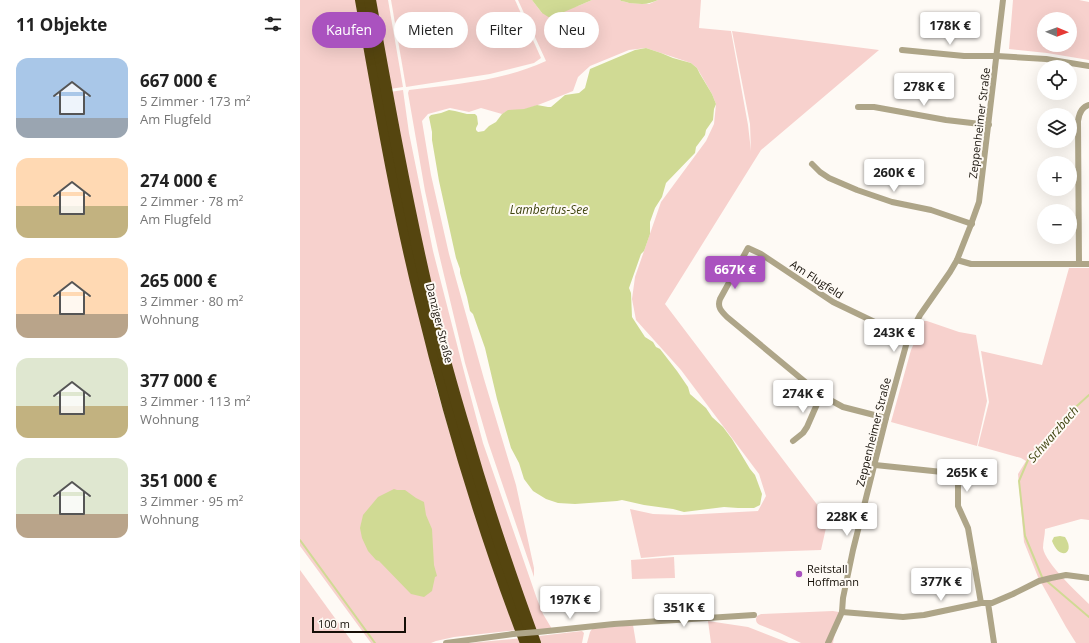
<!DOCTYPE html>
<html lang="de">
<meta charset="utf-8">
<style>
body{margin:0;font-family:"Open Sans",sans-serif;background:#f2f2f2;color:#222;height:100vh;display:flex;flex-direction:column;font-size:15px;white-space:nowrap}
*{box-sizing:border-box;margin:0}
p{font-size:13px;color:#767676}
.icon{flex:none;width:22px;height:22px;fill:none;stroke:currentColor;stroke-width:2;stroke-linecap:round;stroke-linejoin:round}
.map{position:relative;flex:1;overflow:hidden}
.sheet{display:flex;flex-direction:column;background:#fff;width:300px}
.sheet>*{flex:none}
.hud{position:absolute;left:12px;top:12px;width:380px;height:36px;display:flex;gap:8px}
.needle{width:26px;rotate:91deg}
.tools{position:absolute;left:737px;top:12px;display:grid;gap:8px}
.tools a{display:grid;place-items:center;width:40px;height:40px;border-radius:50%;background:#fff;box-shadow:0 4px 16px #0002;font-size:20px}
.scale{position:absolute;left:12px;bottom:10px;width:94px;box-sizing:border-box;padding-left:4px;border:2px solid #150f07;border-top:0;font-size:11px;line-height:14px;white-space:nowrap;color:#150f07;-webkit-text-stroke:3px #fefaf5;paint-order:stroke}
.price{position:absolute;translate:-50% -34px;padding:0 9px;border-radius:4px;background:#fff;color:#222;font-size:13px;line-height:26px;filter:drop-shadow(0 1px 2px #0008)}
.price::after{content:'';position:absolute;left:50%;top:24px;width:12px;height:9px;margin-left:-6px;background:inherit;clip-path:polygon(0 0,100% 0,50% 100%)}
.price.on{background:#aa52bf;color:#fff}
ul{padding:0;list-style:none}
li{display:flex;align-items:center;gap:12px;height:100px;padding:0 16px}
li span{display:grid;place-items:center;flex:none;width:112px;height:80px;border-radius:12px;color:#555}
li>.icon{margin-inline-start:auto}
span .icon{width:48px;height:48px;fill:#fffc;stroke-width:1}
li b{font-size:17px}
h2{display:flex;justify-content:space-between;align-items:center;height:48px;padding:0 16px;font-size:17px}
.pill{padding:0 14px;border-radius:18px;background:#fff;box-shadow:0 4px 16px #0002;font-size:14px;line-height:36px}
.pill.on{background:#aa52bf;color:#fff}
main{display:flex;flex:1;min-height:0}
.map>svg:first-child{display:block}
</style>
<main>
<section class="sheet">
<h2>11 Objekte<svg class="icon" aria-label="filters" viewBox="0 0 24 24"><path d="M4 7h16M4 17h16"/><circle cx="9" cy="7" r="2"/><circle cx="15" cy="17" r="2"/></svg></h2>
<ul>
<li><span style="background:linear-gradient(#a9c7e8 75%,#9aa5b1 0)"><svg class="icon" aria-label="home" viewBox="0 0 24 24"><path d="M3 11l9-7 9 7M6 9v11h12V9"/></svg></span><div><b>667 000 €</b><p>5 Zimmer · 173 m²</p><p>Am Flugfeld</p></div></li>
<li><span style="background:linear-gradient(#ffd9b3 60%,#c2b280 0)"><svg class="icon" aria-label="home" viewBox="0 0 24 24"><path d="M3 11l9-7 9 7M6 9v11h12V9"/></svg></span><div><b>274 000 €</b><p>2 Zimmer · 78 m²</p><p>Am Flugfeld</p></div></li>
<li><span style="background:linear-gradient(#ffd9b3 70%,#b9a48a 0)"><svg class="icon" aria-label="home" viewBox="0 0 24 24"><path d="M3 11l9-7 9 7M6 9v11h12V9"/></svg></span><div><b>265 000 €</b><p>3 Zimmer · 80 m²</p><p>Wohnung</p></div></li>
<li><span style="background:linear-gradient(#dfe7d0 60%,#c2b280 0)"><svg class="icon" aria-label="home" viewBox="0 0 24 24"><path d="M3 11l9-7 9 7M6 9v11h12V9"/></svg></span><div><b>377 000 €</b><p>3 Zimmer · 113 m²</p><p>Wohnung</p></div></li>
<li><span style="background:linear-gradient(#dfe7d0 70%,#b9a48a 0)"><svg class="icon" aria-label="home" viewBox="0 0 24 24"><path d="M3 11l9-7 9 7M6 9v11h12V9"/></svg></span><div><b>351 000 €</b><p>3 Zimmer · 95 m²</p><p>Wohnung</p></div></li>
</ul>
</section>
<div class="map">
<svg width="789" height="643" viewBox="0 0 789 643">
<rect width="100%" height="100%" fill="#fefaf5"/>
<g fill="#f7d1cd" fill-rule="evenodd">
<polygon points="0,0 57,0 96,216 137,390 171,502 217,630 154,637 136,641 131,643 71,643 0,546"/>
<polygon points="74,0 88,0 103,87 90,89"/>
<polygon points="91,0 215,0 241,58 234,63 190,74 106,87"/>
<path d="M218,0H232L242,13L278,6L292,0H320L321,1L326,2L329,3L349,4L358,0H401L399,28L431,31L448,125L451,151L450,124L432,31L579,50L461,150L365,304L528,519L521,550L375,555L341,558L330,509L353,514L382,515L458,511L466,496L459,474L381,370L336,320L332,299L335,277L361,202L406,141L414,124L416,104L412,94L397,68L391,63L346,48L329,50L290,66L278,77L273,91C257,97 242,104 226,109C216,111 210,109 202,114L181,108L169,112L150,108L128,114L122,121L131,175L149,254L184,379L216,485L234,568V577L188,442L165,363L138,250L125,191L108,93L109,90C155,84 203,81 246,61Z"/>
<path d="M713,0H779L789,2V60L747,53L709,49ZM744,19H770V45H744Z"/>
<polygon points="103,90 109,133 133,251 162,364 183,443 237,599 243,614 252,629 234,630 207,555 132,299 90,92"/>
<path d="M769,268H789V520L781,519L745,529C745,535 743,542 743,548C745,563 778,593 789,604V643H776L766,627L738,577L724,542L718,474L726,461L721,458L678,446L689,402L681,351L742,365Z"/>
<polygon points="624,321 627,321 659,332 676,335 687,401 677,446 591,422 611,350"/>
<polygon points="374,557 375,578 332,579 331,560"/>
<polygon points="0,570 53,643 0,643"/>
<path d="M533,611L539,612L533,643H501L480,633L460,625C456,623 455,620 457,616L461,614Z"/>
<polygon points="408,621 448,627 489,643 411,643"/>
<polygon points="333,625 336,643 287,643 290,632 292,629"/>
<polygon points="282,631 284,633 282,643 169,643 213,639"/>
</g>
<g fill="#d0da94">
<polygon points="232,0 307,0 292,0 250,18 242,13"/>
<path d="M320,0H358C353,2 348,4 342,4C337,4 333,3 329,3L326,2L321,1Z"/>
<polygon points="346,48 361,53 373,58 391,63 397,68 400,74 412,94 416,104 414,109 413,120 406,130 405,135 396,147 395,153 366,183 362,197 355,208 350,222 350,234 344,251 341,254 329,288 331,293 332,317 345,337 353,342 356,347 360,349 377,371 388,387 390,394 406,408 412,417 423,427 432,439 450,469 455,475 462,494 460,505 454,508 438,508 424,507 384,512 373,509 344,505 322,500 317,501 275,504 258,503 246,499 233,491 224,479 219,463 211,448 197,399 185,348 173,314 170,311 167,297 160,273 160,269 156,258 139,181 132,140 132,132 129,117 131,115 141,113 149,110 155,111 167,114 175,114 177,116 178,124 176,128 176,130 178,132 184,131 189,126 196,122 202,114 208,110 224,109 237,105 248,107 251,107 265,95 279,93 285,88 290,69 335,50"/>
<polygon points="94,489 97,490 105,490 116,498 124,502 126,515 132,529 134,565 137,576 135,577 132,591 124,597 111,594 79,561 76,560 68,551 62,538 60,528 63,515 78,497"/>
<path d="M760,536L765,537C776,553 760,562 752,541L754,537Z"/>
</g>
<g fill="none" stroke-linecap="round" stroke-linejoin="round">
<g stroke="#d0da94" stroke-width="2">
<polyline points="789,395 767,415 728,460 719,481 725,536 742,577 789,617"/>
<polyline points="0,540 75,643"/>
</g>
<g stroke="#aea588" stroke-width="6">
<polyline points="602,50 664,56 697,56 746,59 789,66"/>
<polyline points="558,107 574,107 646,120 689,125"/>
<polyline points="512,164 520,172 529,178 557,190 592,202 631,210 672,224"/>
<polyline points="657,260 671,264 789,264"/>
<path d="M779,264L778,121C779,114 781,107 789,105"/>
<path d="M586,418L543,407L521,395L427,317C421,311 417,307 420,299L448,248L461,254L533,302L608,338"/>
<polyline points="493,441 503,433 507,427 521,395"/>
<polyline points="575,465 652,473 658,481 658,506 668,528 681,603"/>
<polyline points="688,603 694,643"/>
<polyline points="542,612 603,617 624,615 681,603 692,603 713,594 739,581 751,578 766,575 789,578"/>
<polyline points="238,632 314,624 454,615"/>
<polyline points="146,643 213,634"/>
<polyline points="528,643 542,612 543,598 553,550 586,418 608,338 620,315 650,272 657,260 670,227 679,202 703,0"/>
</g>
<g stroke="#55450f" stroke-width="12">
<path d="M61,0C79,101 96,202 121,302C149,417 183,532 226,643"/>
<path d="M70,0C88,100 106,200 129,298C140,345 153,391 167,437C187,507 210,575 235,643"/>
</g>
<polyline stroke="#aea588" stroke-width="6" points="213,634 238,632"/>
</g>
<circle fill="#aa52bf" stroke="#fefaf5" stroke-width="1.5" cx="499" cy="574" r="4"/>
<g text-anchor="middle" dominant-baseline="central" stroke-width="4" stroke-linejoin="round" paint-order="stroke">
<g font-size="11" fill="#150f07" stroke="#fefaf5">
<text transform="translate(679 123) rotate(-83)">Zeppenheimer Straße</text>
<text transform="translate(517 279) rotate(33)">Am Flugfeld</text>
<text transform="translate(140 323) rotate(76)">Danziger Straße</text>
<text transform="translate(573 432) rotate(-76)">Zeppenheimer Straße</text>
</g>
<g font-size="11" fill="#150f07" stroke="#fefaf5" text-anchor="start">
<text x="507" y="568">Reitstall<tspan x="507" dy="13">Hoffmann</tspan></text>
</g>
<g font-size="12" font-style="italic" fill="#3f440f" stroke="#fefaf5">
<text x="249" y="209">Lambertus-See</text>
<text transform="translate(753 434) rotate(-49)">Schwarzbach</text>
</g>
</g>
</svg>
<div class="tools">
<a><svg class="needle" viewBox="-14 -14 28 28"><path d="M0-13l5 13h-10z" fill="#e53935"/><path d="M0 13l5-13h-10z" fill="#767676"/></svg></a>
<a><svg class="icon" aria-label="locate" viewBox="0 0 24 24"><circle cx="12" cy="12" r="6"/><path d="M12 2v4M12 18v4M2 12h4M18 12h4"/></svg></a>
<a><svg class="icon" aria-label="layers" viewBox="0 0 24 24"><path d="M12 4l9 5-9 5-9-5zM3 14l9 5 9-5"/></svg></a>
<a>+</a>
<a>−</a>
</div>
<div class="scale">100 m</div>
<b class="price" style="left:650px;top:46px">178K €</b>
<b class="price" style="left:624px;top:107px">278K €</b>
<b class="price" style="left:594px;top:193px">260K €</b>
<b class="price on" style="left:435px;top:290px">667K €</b>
<b class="price" style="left:594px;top:353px">243K €</b>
<b class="price" style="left:503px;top:414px">274K €</b>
<b class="price" style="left:667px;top:493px">265K €</b>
<b class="price" style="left:547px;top:537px">228K €</b>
<b class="price" style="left:641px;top:602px">377K €</b>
<b class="price" style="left:270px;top:620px">197K €</b>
<b class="price" style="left:384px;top:628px">351K €</b>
<div class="hud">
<a class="pill on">Kaufen</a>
<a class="pill">Mieten</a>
<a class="pill">Filter</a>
<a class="pill">Neu</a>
</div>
</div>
</main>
